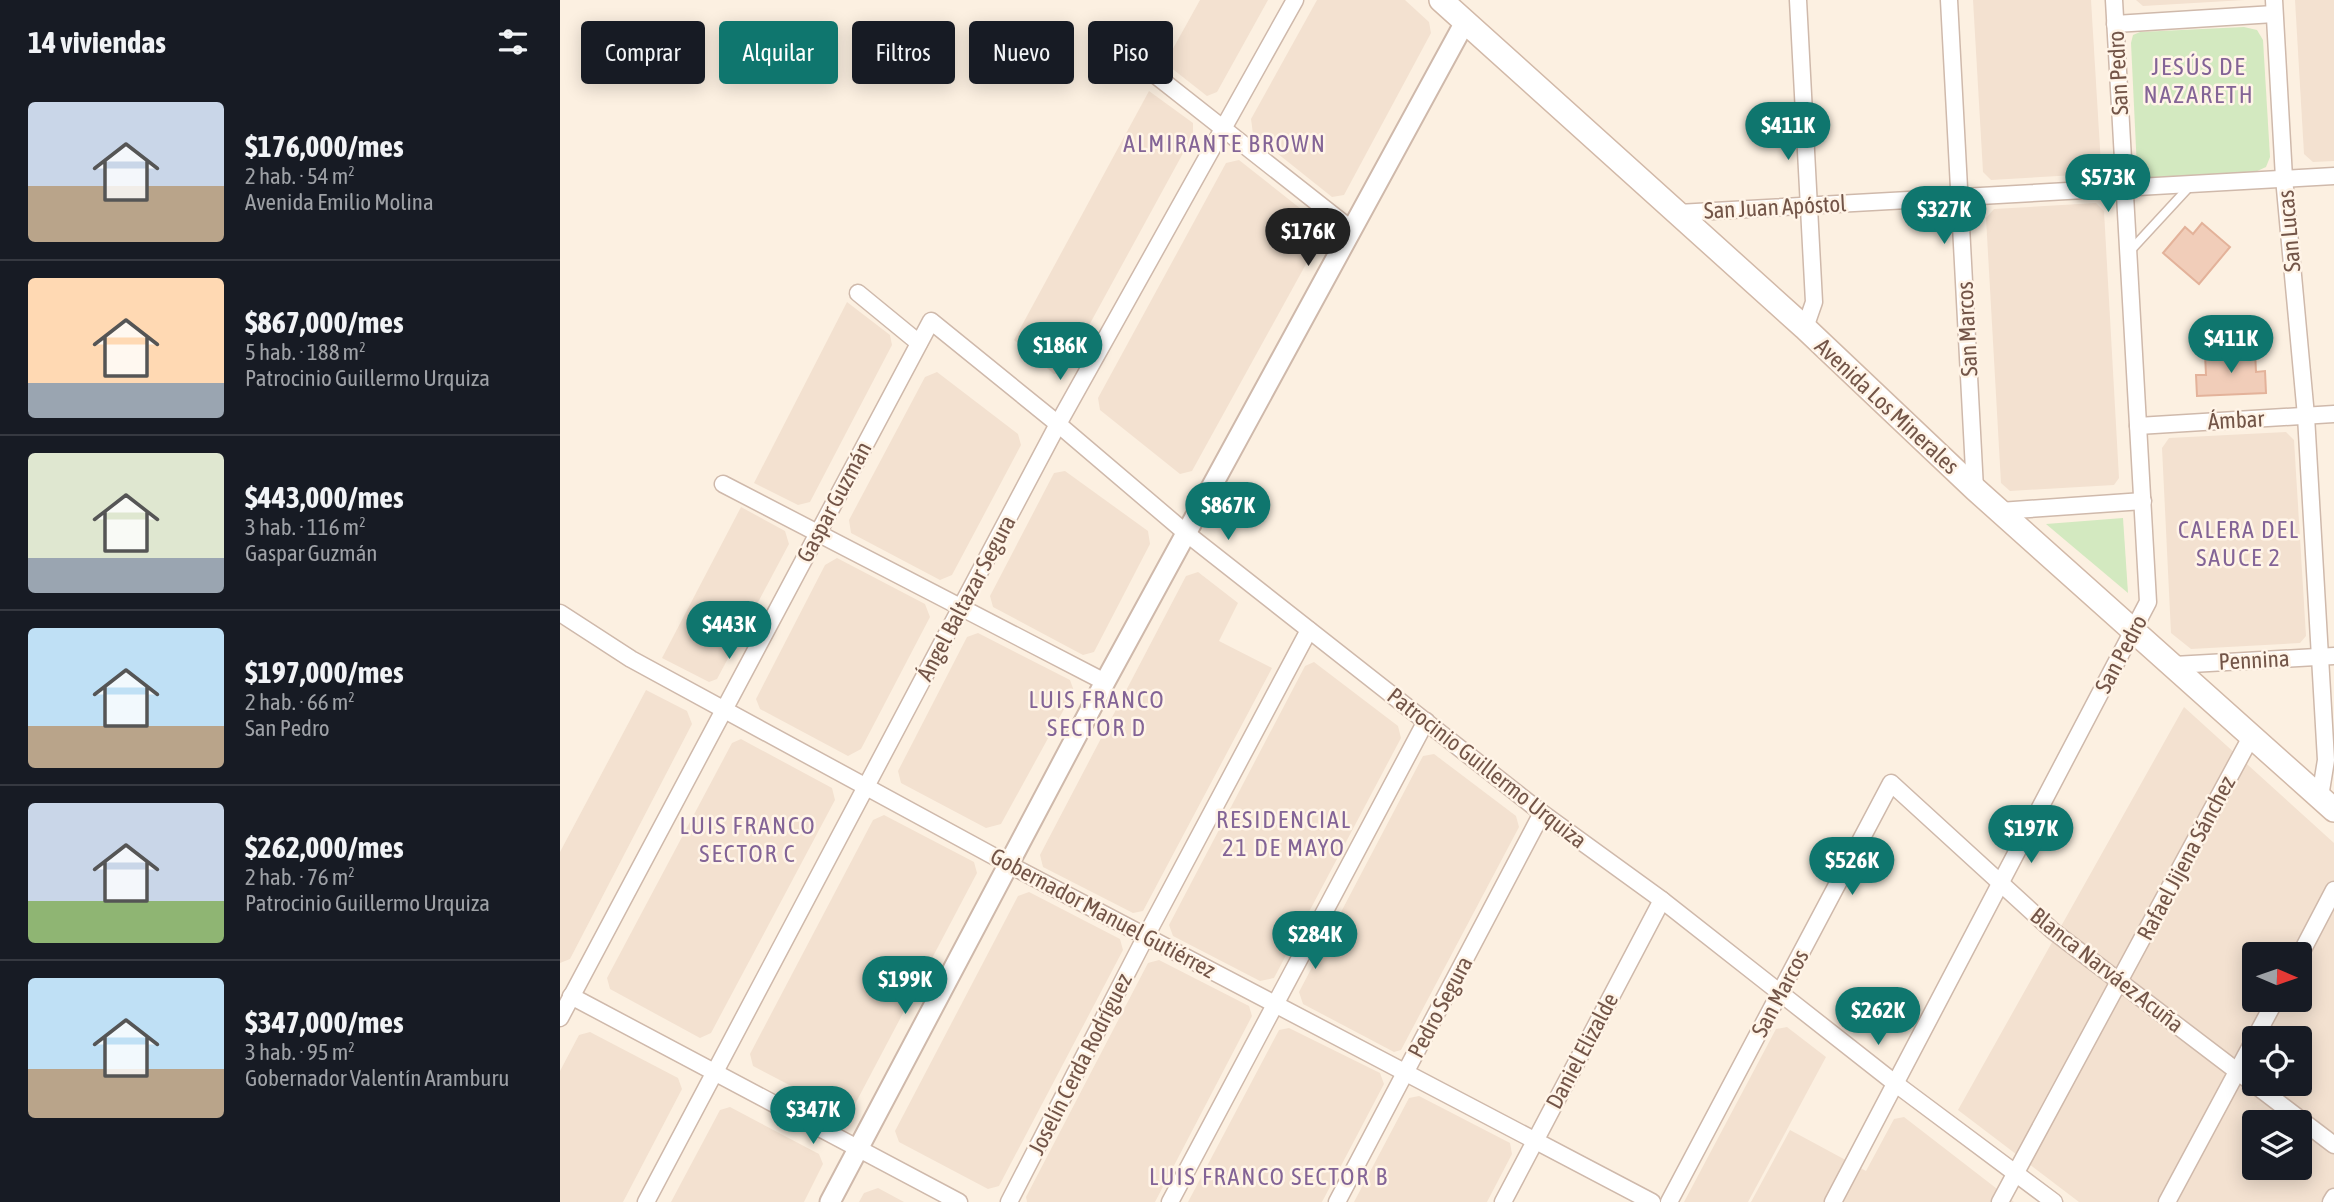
<!DOCTYPE html>
<html lang="es">
<meta charset="utf-8">
<style>
body{margin:0;font-family:"Asap Condensed",sans-serif;background:#242831;color:#f1f3f6;height:100vh;display:flex;flex-direction:column;font-size:26px;white-space:nowrap}
*{box-sizing:border-box;margin:0}
p{font-size:23px;color:#9ea1a6}
.icon{flex:none;width:38px;height:38px;fill:none;stroke:currentColor;stroke-width:2;stroke-linecap:round;stroke-linejoin:round}
.map{position:relative;flex:1;overflow:hidden}
.details{display:flex;flex-direction:column;background:#171b24;width:560px}
.details>*{flex:none}
.banner{position:absolute;left:21px;top:21px;width:665px;height:63px;display:flex;gap:14px}
.needle{width:46px;rotate:92deg}
.tools{position:absolute;left:1682px;top:942px;display:grid;gap:14px}
.tools a{display:grid;place-items:center;width:70px;height:70px;border-radius:7px;background:#171b24;box-shadow:0 4px 18px #0003;font-size:35px}
.price{position:absolute;translate:-50% -60px;padding:0 16px;border-radius:24px;background:#0f766e;color:#fff;font-size:23px;line-height:46px;filter:drop-shadow(0 2px 4px #0008)}
.price::after{content:'';position:absolute;left:50%;top:42px;width:21px;height:16px;margin-left:-10px;background:inherit;clip-path:polygon(0 0,100% 0,50% 100%)}
.price.active{background:#222;color:#fff}
ul{padding:0;list-style:none}
li{display:flex;align-items:center;gap:21px;height:175px;padding:0 28px}
li+li{border-top:2px solid #363941}
li span{display:grid;place-items:center;flex:none;width:196px;height:140px;border-radius:7px;color:#555}
li>.icon{margin-inline-start:auto}
span .icon{width:84px;height:84px;fill:#fffc;stroke-width:1}
li b{font-size:30px}
h2{display:flex;justify-content:space-between;align-items:center;height:84px;padding:0 28px;font-size:30px}
.tag{padding:0 24px;border-radius:7px;background:#171b24;box-shadow:0 4px 18px #0003;font-size:24px;line-height:63px}
.tag.active{background:#0f766e;color:#fff}
main{display:flex;flex:1;min-height:0}
.map>svg:first-child{display:block}
</style>
<main>
<section class="details">
<h2>14 viviendas<svg class="icon" aria-label="filters" viewBox="0 0 24 24"><path d="M4 7h16M4 17h16"/><circle cx="9" cy="7" r="2"/><circle cx="15" cy="17" r="2"/></svg></h2>
<ul>
<li><span style="background:linear-gradient(#c9d6e8 60%,#b9a48a 0)"><svg class="icon" aria-label="home" viewBox="0 0 24 24"><path d="M3 11l9-7 9 7M6 9v11h12V9"/></svg></span><div><b>$176,000/mes</b><p>2 hab. · 54 m²</p><p>Avenida Emilio Molina</p></div></li>
<li><span style="background:linear-gradient(#ffd9b3 75%,#9aa5b1 0)"><svg class="icon" aria-label="home" viewBox="0 0 24 24"><path d="M3 11l9-7 9 7M6 9v11h12V9"/></svg></span><div><b>$867,000/mes</b><p>5 hab. · 188 m²</p><p>Patrocinio Guillermo Urquiza</p></div></li>
<li><span style="background:linear-gradient(#dfe7d0 75%,#9aa5b1 0)"><svg class="icon" aria-label="home" viewBox="0 0 24 24"><path d="M3 11l9-7 9 7M6 9v11h12V9"/></svg></span><div><b>$443,000/mes</b><p>3 hab. · 116 m²</p><p>Gaspar Guzmán</p></div></li>
<li><span style="background:linear-gradient(#bfe0f5 70%,#b9a48a 0)"><svg class="icon" aria-label="home" viewBox="0 0 24 24"><path d="M3 11l9-7 9 7M6 9v11h12V9"/></svg></span><div><b>$197,000/mes</b><p>2 hab. · 66 m²</p><p>San Pedro</p></div></li>
<li><span style="background:linear-gradient(#c9d6e8 70%,#8fb573 0)"><svg class="icon" aria-label="home" viewBox="0 0 24 24"><path d="M3 11l9-7 9 7M6 9v11h12V9"/></svg></span><div><b>$262,000/mes</b><p>2 hab. · 76 m²</p><p>Patrocinio Guillermo Urquiza</p></div></li>
<li><span style="background:linear-gradient(#bfe0f5 65%,#b9a48a 0)"><svg class="icon" aria-label="home" viewBox="0 0 24 24"><path d="M3 11l9-7 9 7M6 9v11h12V9"/></svg></span><div><b>$347,000/mes</b><p>3 hab. · 95 m²</p><p>Gobernador Valentín Aramburu</p></div></li>
</ul>
</section>
<div class="map">
<svg width="1774" height="1202" viewBox="0 0 1774 1202">
<rect width="100%" height="100%" fill="#fcf0e1"/>
<g fill="#f3e1d0" fill-rule="evenodd">
<polygon points="640,0 708,0 657,92 647,96 605,63"/>
<polygon points="757,0 845,0 869,22 871,33 784,195 772,197 693,134 691,119"/>
<polygon points="1413,0 1531,0 1541,165 1533,174 1431,180 1423,172"/>
<polygon points="1576,0 1685,0 1583,6"/>
<polygon points="1735,0 1774,0 1774,161 1753,162 1744,154"/>
<polygon points="589,91 633,123 633,135 503,373 494,374 454,340"/>
<polygon points="679,160 760,224 762,235 632,471 620,474 540,410 538,398 666,163"/>
<polygon points="1536,203 1544,211 1559,478 1554,485 1450,491 1441,483 1426,218 1434,209"/>
<polygon points="287,302 330,335 332,345 250,502 238,505 194,483"/>
<polygon points="377,372 458,434 461,445 392,575 380,580 291,533 289,520 365,377"/>
<polygon points="1726,432 1734,440 1746,636 1740,643 1631,649 1611,633 1602,448 1609,438"/>
<polygon points="505,471 588,531 590,544 534,652 523,655 433,607 430,596 494,473"/>
<polygon points="181,507 225,531 229,544 157,679 149,682 102,658"/>
<polygon points="277,558 365,604 370,617 301,749 288,756 200,709 196,699 265,565"/>
<polygon points="638,572 678,603 659,641 712,668 583,911 573,913 483,867 480,855 626,576"/>
<polygon points="418,633 510,680 514,691 441,824 426,828 341,783 338,771 407,637"/>
<polygon points="754,662 838,726 841,738 714,978 700,981 613,936 609,925 745,666"/>
<polygon points="86,690 127,711 132,724 10,959 0,963 0,852"/>
<path d="M1624,707L1774,843V1202H1519L1398,1110ZM1694,954H1740V999H1694ZM1694,1038H1740V1083H1694ZM1694,1122H1740V1167H1694Z"/>
<polygon points="181,739 272,788 275,800 151,1033 140,1038 50,989 47,978 172,743"/>
<polygon points="874,754 956,816 959,827 841,1050 834,1052 743,1004 739,992 863,756"/>
<polygon points="324,815 414,862 417,873 293,1108 281,1112 193,1066 190,1054 313,820"/>
<polygon points="469,892 560,939 563,950 439,1186 428,1189 339,1142 335,1131 458,896"/>
<polygon points="599,960 689,1006 692,1016 595,1202 467,1202 466,1197 588,963"/>
<polygon points="1227,1027 1266,1057 1188,1202 1124,1202 1216,1029"/>
<polygon points="729,1028 820,1073 824,1084 762,1202 628,1202 719,1030"/>
<polygon points="30,1032 118,1078 122,1089 63,1202 0,1202 0,1071 19,1035"/>
<polygon points="859,1096 950,1143 952,1154 927,1202 794,1202 849,1098"/>
<polygon points="170,1107 259,1154 263,1164 244,1202 111,1202 160,1110"/>
<polygon points="1344,1117 1454,1202 1191,1202 1230,1130 1306,1171 1334,1119"/>
<polygon points="318,1188 344,1202 299,1202 304,1193"/>
</g>
<g fill="#d3e9c0">
<polygon points="1684,27 1697,30 1703,40 1710,157 1706,167 1695,172 1587,178 1580,176 1577,169 1571,43 1573,35 1580,32"/>
<polygon points="1563,518 1568,593 1486,524"/>
</g>
<g fill="#f1cdb9" stroke="#e3b29a" stroke-width="2">
<polygon points="1642,223 1670,247 1639,284 1603,253 1625,227 1633,234"/>
<polygon points="1695,351 1696,372 1705,371 1706,393 1637,396 1636,375 1646,375 1645,354"/>
</g>
<g fill="none" stroke-linecap="round" stroke-linejoin="round">
<g stroke="#cfb9ab" stroke-width="11">
<polyline id="service" points="1570,251 1630,186"/>
</g>
<g stroke="#cfb9ab" stroke-width="19">
<g id="minor">
<polyline points="1238,0 1254,302 1245,328"/>
<polyline points="1389,0 1415,489"/>
<polyline points="1714,0 1724,178 1746,416 1760,657 1766,760 1760,797"/>
<polyline points="1555,24 1714,14"/>
<polyline points="580,63 792,230"/>
<polyline points="1118,213 1774,176"/>
<polyline points="298,293 359,343"/>
<polyline points="1578,426 1774,414"/>
<polyline points="163,484 545,682"/>
<polyline points="1440,511 1583,501"/>
<polyline points="0,613 71,659 448,864 1092,1202"/>
<polyline points="1614,665 1774,656"/>
<polyline points="1740,955 1774,890"/>
<polyline points="11,996 399,1202"/>
<polyline points="0,1018 371,321 498,424 626,533 982,813 1102,900 1336,1084 1494,1202"/>
<polyline points="1695,1038 1716,999"/>
<polyline points="86,1202 498,424 735,0"/>
<polyline points="449,1202 586,936 749,630"/>
<polyline points="610,1202 866,721"/>
<polyline points="777,1202 982,813"/>
<polyline points="943,1202 1102,900"/>
<polyline points="1109,1202 1331,783 1493,931 1774,1145"/>
<polyline points="1273,1202 1588,602 1554,0"/>
<polyline points="1440,1202 1692,735"/>
<polyline points="1607,1202 1694,1040"/>
<polyline points="1771,1202 1774,1197"/>
</g>
</g>
<g stroke="#cfb9ab" stroke-width="23">
<polyline id="tertiary" points="270,1202 545,682 905,22"/>
</g>
<g stroke="#d2b9a8" stroke-width="26">
<polyline id="secondary" points="881,0 1245,328 1415,489 1774,810"/>
</g>
<use href="#service" stroke="#fff" stroke-width="8"/>
<use href="#minor" stroke="#fff" stroke-width="16"/>
<use href="#tertiary" stroke="#fff" stroke-width="19"/>
<use href="#secondary" stroke="#fff" stroke-width="23"/>
</g>
<g text-anchor="middle" dominant-baseline="central" stroke-width="5" stroke-linejoin="round" paint-order="stroke">
<g font-size="23" fill="#735548" stroke="#fff4e7">
<text transform="translate(1558 73) rotate(-93)">San Pedro</text>
<text transform="translate(1215 207) rotate(-3)">San Juan Apóstol</text>
<text transform="translate(1729 231) rotate(-95)">San Lucas</text>
<text transform="translate(1407 329) rotate(-93)">San Marcos</text>
<text transform="translate(1327 406) rotate(43)">Avenida Los Minerales</text>
<text transform="translate(1676 420) rotate(-3)">Ámbar</text>
<text transform="translate(274 502) rotate(-62)">Gaspar Guzmán</text>
<text transform="translate(406 598) rotate(-62)">Ángel Baltazar Segura</text>
<text transform="translate(1561 654) rotate(-62)">San Pedro</text>
<text transform="translate(1694 660) rotate(-3)">Pennina</text>
<text transform="translate(927 768) rotate(38)">Patrocinio Guillermo Urquiza</text>
<text transform="translate(1626 858) rotate(-62)">Rafael Jijena Sánchez</text>
<text transform="translate(543 913) rotate(28)">Gobernador Manuel Gutiérrez</text>
<text transform="translate(1547 970) rotate(38)">Blanca Narváez Acuña</text>
<text transform="translate(1220 993) rotate(-62)">San Marcos</text>
<text transform="translate(880 1007) rotate(-62)">Pedro Segura</text>
<text transform="translate(1022 1051) rotate(-62)">Daniel Elizalde</text>
<text transform="translate(520 1064) rotate(-63)">Joselín Cerda Rodríguez</text>
</g>
<g font-size="24" letter-spacing="2" fill="#836496" stroke="#fff4e7">
<text x="1639" y="66">JESÚS DE<tspan x="1639" dy="28">NAZARETH</tspan></text>
<text x="665" y="143">ALMIRANTE BROWN</text>
<text x="1679" y="529">CALERA DEL<tspan x="1679" dy="28">SAUCE 2</tspan></text>
<text x="537" y="699">LUIS FRANCO<tspan x="537" dy="28">SECTOR D</tspan></text>
<text x="724" y="819">RESIDENCIAL<tspan x="724" dy="28">21 DE MAYO</tspan></text>
<text x="188" y="825">LUIS FRANCO<tspan x="188" dy="28">SECTOR C</tspan></text>
<text x="709" y="1176">LUIS FRANCO SECTOR B</text>
</g>
</g>
</svg>
<div class="tools">
<a><svg class="needle" viewBox="-14 -14 28 28"><path d="M0-13l5 13h-10z" fill="#e53935"/><path d="M0 13l5-13h-10z" fill="#9ea1a6"/></svg></a>
<a><svg class="icon" aria-label="locate" viewBox="0 0 24 24"><circle cx="12" cy="12" r="6"/><path d="M12 2v4M12 18v4M2 12h4M18 12h4"/></svg></a>
<a><svg class="icon" aria-label="layers" viewBox="0 0 24 24"><path d="M12 4l9 5-9 5-9-5zM3 14l9 5 9-5"/></svg></a>
</div>
<b class="price" style="left:1228px;top:162px">$411K</b>
<b class="price" style="left:1548px;top:214px">$573K</b>
<b class="price" style="left:1384px;top:246px">$327K</b>
<b class="price active" style="left:748px;top:268px">$176K</b>
<b class="price" style="left:1671px;top:375px">$411K</b>
<b class="price" style="left:500px;top:382px">$186K</b>
<b class="price" style="left:668px;top:542px">$867K</b>
<b class="price" style="left:169px;top:661px">$443K</b>
<b class="price" style="left:1471px;top:865px">$197K</b>
<b class="price" style="left:1292px;top:897px">$526K</b>
<b class="price" style="left:755px;top:971px">$284K</b>
<b class="price" style="left:345px;top:1016px">$199K</b>
<b class="price" style="left:1318px;top:1047px">$262K</b>
<b class="price" style="left:253px;top:1146px">$347K</b>
<div class="banner">
<a class="tag">Comprar</a>
<a class="tag active">Alquilar</a>
<a class="tag">Filtros</a>
<a class="tag">Nuevo</a>
<a class="tag">Piso</a>
</div>
</div>
</main>
